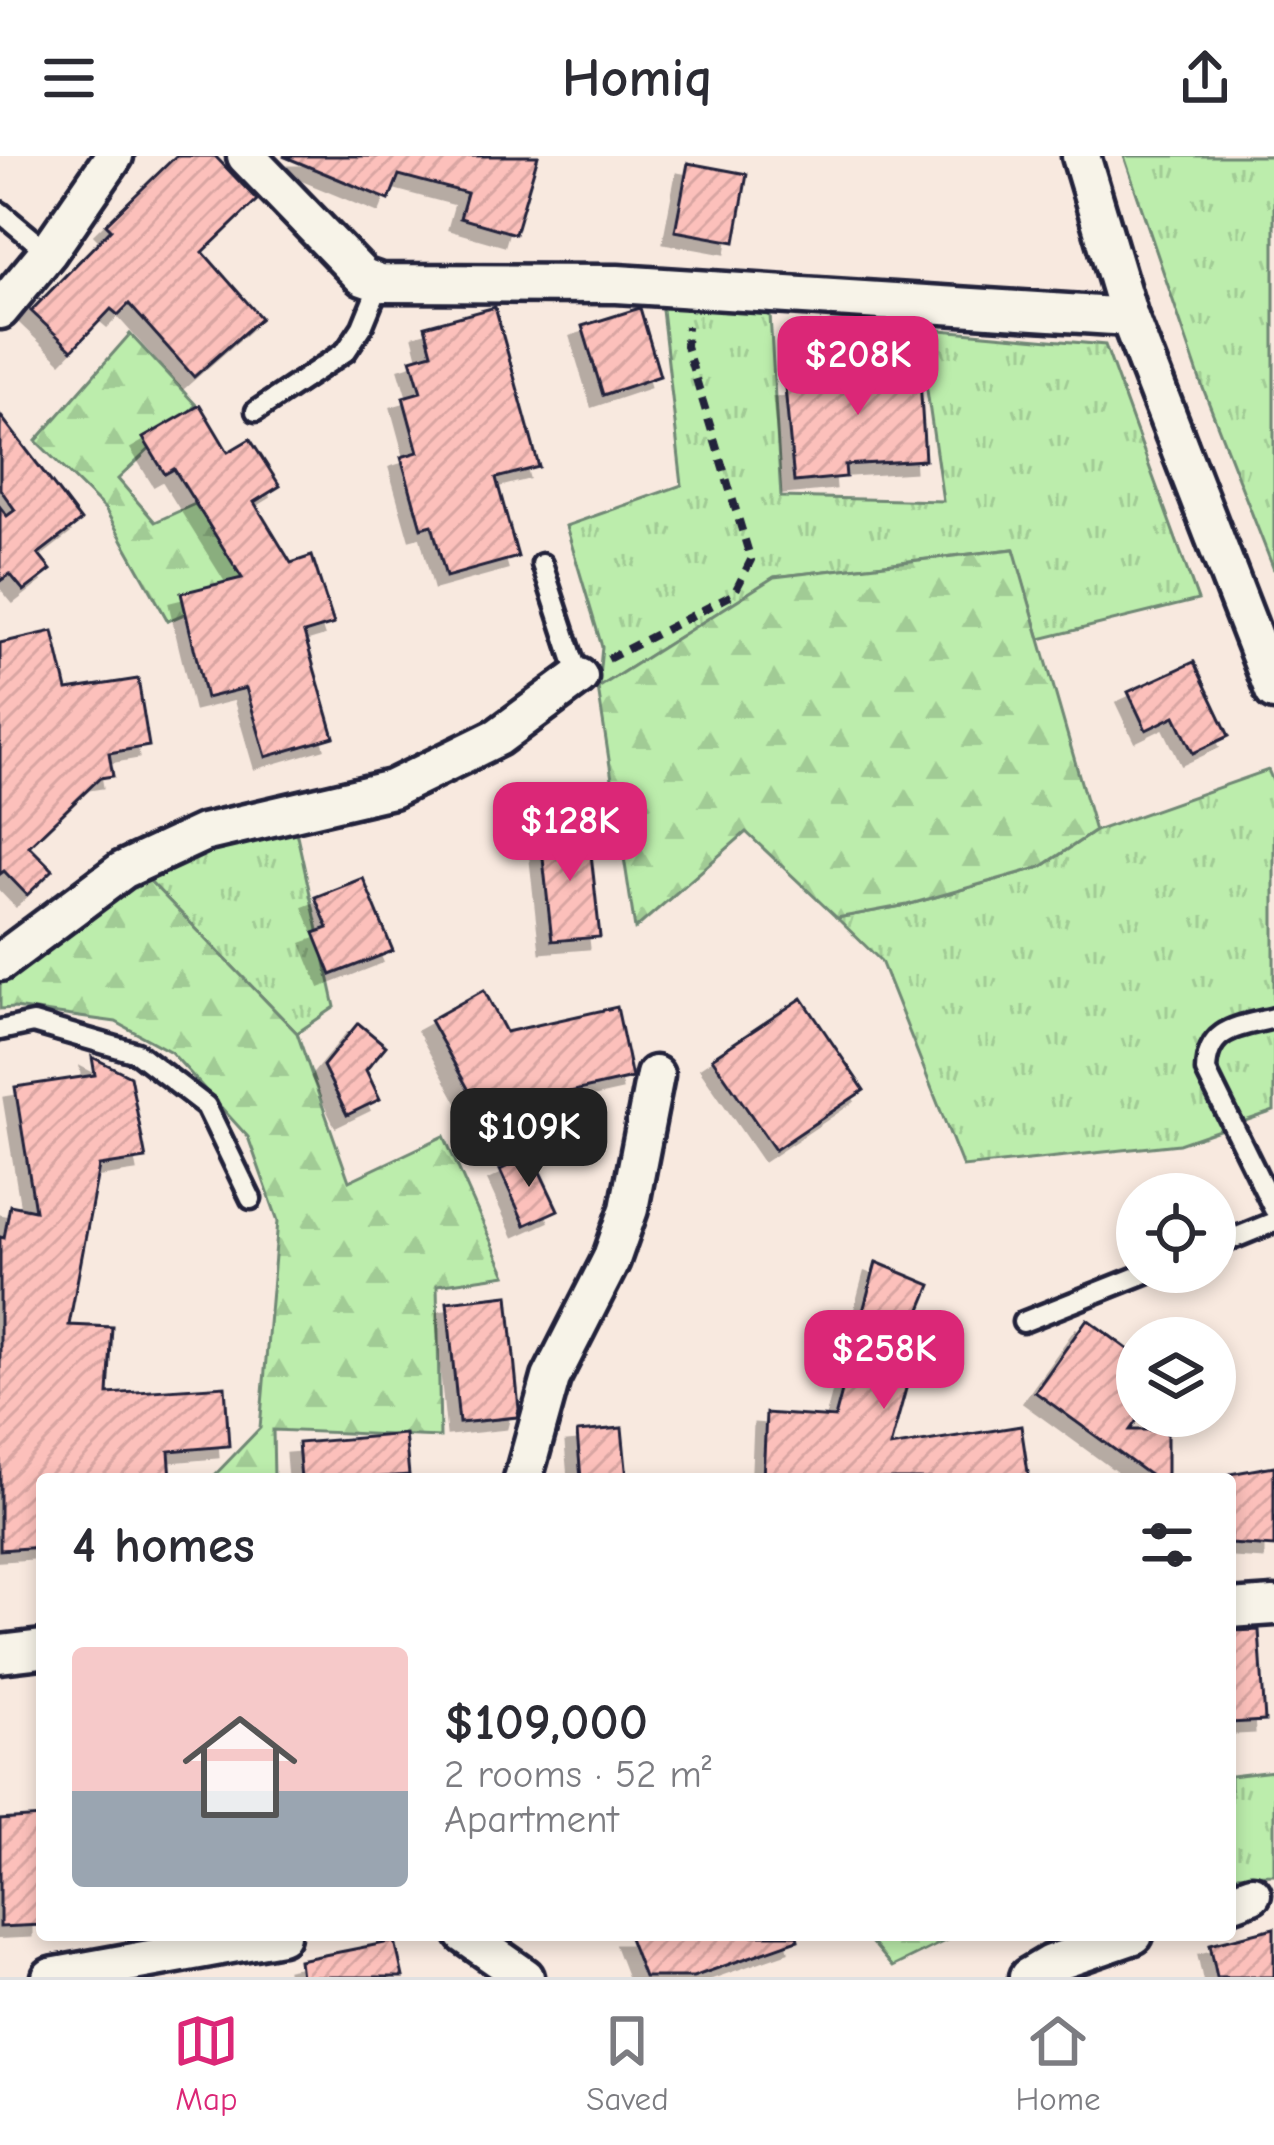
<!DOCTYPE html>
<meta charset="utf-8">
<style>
body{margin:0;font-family:"Comic Neue",sans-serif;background:#f2f2f3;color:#2b2b33;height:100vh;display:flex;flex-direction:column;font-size:45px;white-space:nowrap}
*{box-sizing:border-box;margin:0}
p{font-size:39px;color:#7c7c81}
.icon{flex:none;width:66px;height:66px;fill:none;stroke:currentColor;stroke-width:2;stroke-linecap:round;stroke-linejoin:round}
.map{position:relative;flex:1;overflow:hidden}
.panel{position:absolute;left:36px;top:1317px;width:1200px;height:468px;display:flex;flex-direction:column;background:#fff;border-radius:12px;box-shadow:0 6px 18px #0003}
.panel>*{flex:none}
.tools{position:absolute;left:1116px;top:1017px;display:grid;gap:24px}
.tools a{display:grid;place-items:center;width:120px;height:120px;border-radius:50%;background:#fff;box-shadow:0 6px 18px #0003;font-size:60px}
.price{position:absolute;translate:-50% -102px;padding:0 27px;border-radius:24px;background:#db2777;color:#fff;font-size:39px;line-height:78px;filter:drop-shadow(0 3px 6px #0008)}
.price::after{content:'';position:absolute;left:50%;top:72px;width:36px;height:27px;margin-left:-18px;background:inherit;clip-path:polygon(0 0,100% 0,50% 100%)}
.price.selected{background:#222;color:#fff}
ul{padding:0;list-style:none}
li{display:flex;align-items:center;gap:36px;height:300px;padding:0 36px}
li+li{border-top:3px solid #e1e1e2}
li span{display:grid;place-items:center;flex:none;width:336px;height:240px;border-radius:12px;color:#555}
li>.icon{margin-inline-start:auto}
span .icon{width:144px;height:144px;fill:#fffc;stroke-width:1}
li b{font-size:51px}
h2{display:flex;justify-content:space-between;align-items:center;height:144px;padding:0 36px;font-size:51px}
header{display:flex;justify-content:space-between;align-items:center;height:156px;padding:0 36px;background:#fff;font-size:54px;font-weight:700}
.tab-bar{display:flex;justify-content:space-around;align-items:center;height:168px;border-top:3px solid #e1e1e2;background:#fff;font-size:33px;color:#7c7c81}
.tab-bar a{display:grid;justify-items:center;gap:6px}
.tab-bar .selected{color:#db2777}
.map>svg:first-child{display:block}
</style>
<header><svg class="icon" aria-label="menu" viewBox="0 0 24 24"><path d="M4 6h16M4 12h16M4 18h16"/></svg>Homiq<svg class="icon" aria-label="share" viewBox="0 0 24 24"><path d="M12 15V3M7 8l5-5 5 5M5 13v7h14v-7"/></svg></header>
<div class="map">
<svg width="1274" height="1821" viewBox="0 0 1274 1821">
<defs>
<pattern id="grass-tufts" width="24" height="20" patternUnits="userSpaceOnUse" patternTransform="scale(3)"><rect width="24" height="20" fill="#bcedac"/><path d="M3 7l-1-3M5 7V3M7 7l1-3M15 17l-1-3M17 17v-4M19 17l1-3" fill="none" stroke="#a1cb95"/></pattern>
<pattern id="forest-firs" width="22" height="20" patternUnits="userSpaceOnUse" patternTransform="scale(3)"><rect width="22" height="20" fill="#bcedac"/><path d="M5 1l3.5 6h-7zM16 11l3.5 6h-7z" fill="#a1cb95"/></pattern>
<pattern id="building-hatch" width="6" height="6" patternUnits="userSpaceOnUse" patternTransform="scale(3)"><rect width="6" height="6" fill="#fcc0bb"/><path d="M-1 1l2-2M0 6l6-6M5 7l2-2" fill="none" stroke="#d8a5a2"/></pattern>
<filter id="shadow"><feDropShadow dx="-11" dy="11" stdDeviation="0" flood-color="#0004"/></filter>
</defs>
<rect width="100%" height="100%" fill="#f8e9df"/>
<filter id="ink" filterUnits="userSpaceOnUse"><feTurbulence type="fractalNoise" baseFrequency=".00833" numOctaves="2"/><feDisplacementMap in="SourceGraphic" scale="24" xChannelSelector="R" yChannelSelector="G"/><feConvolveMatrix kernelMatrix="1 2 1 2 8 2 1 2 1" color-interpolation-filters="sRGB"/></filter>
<g filter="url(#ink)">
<g fill="url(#grass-tufts)" stroke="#6f8874" stroke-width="3">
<polygon points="1124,0 1274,0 1274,414 1201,227"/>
<polygon points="661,145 770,159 781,341 943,345 918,172 1105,189 1198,444 1040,483 1013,393 775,421 598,532 602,491 566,370 682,329"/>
<polygon points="1268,614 1274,627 1274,955 1179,988 963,1011 881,805 837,762 907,749 1041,711 1095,675"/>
<polygon points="295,670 335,851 297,877 144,719 201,690"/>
<polygon points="1274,1615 1274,1718 1230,1719 1230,1620"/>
</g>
<g fill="url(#forest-firs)" stroke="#6f8874" stroke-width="3">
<polygon points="130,178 196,249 118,323 155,366 195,348 254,428 168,465 105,353 36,285"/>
<polygon points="1014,393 1095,675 1041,711 907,749 837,762 746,676 635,773 598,532 774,421"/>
<polygon points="144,719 297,877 349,1025 444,980 506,1119 437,1129 440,1281 273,1274 274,1323 211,1323 260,1272 278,1065 248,981 171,896 116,866 14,852 0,853 0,825"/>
<polygon points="865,1779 957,1779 892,1811"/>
</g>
<g fill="url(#building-hatch)" stroke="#22223b" stroke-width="3" filter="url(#shadow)">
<polygon points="176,0 215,0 257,44 203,96 261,162 194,221 129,148 118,159 111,153 72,194 31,155 111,73 106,68"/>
<polygon points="283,0 538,0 515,78 460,62 467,37 399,19 389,44"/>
<polygon points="688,7 747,18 735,86 675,75"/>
<polygon points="495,151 539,311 496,322 518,401 446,421 432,369 421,372 401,301 418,296 403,241 421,236 411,203 432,197 425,170"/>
<polygon points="640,152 660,220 603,239 582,170"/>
<polygon points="918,191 925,304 845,309 846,321 794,326 785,231 868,224 866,194"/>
<polygon points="200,249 228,296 250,283 280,330 254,346 291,407 312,400 334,468 304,477 334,581 266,601 246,532 206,542 181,437 242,422 174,313 165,318 143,282"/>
<polygon points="0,259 81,365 38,398 51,414 24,435 10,418 0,425 0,351 7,360 15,354 0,333"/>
<polygon points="53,475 67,534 138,523 149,590 109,597 113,620 100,622 29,690 53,714 27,739 4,715 0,718 0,487"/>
<polygon points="1194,506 1229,580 1193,597 1175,560 1146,574 1128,536"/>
<polygon points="588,670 600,781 552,785 540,675"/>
<polygon points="363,722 393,795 331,819 314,777 328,772 315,741"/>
<polygon points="484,834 506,876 617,851 632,922 543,942 555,964 501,992 430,864"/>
<polygon points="802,842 864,934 775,994 712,902"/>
<polygon points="358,867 386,890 366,914 380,943 347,959 323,910"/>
<polygon points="92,901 130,920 146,1003 99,1010 69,1169 112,1171 108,1238 225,1230 229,1290 169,1295 171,1323 42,1323 42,1391 0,1394 0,1081 4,1082 10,1049 35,1054 15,931 95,919"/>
<polygon points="532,999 558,1054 525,1069 500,1014"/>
<polygon points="876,1106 931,1129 900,1204 913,1207 890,1291 1021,1270 1029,1323 763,1323 766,1257 835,1262"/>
<polygon points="508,1139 519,1253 517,1261 459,1267 447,1146"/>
<polygon points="1087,1163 1137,1200 1137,1264 1130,1274 1167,1274 1167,1323 1155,1323 1035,1236"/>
<polygon points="622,1272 627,1323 581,1323 577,1276"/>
<polygon points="405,1278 409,1319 357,1323 301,1323 298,1287"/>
<polygon points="1274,1310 1274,1391 1230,1388 1230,1318"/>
<polygon points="1259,1474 1265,1565 1230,1567 1230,1475"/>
<polygon points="42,1661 42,1769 0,1771 0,1664"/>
<polygon points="1274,1772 1274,1821 1217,1821 1210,1788"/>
<polygon points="628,1779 797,1779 798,1784 693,1821 644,1821"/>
<polygon points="395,1785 403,1821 301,1821 299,1804"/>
</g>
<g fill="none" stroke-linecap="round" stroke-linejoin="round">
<g stroke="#22223b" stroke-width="27">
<g id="service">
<polyline points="0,56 48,96"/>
<polyline points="256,255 346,195 362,171 380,127"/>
<polyline points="542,408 579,521"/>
<path d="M1274,862C1239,871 1207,871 1206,915L1274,1053"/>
<polyline points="0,874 33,867 137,897 206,950 251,1043"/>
<polyline points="1215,1090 1274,1066"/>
<polyline points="1023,1166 1149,1116"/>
</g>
</g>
<g stroke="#22223b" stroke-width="45">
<g id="minor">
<polyline points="246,0 363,121 380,127 617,128 1129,161"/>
<polyline points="1081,0 1129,161 1274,535"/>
<polyline points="0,154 48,96 114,0"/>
<polyline points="0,806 123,714 203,677 392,633 498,581 579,521"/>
<polyline points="523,1323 551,1222 611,1104 629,1053 655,919"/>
<polyline points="1230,1453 1274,1450"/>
<polyline points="0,1498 42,1493"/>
<polyline points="1230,1746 1252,1738"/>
<polyline points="465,1779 525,1821"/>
<polyline points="51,1821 281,1779"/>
<polyline points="1028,1821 1050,1808 1134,1779"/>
</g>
</g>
<polyline stroke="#22223b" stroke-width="8" stroke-dasharray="12 9" stroke-linecap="butt" points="608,503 734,438 751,404 686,190 687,170"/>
<use href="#service" stroke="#f7f3e8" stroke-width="18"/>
<use href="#minor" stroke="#f7f3e8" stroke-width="36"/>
</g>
</g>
</svg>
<div class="tools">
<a><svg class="icon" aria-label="locate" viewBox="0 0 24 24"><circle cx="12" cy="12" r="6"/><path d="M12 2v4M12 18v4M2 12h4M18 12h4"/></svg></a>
<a><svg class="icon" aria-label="layers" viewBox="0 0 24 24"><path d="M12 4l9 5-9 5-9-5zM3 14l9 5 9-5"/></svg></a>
</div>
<b class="price" style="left:858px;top:262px">$208K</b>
<b class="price" style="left:570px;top:728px">$128K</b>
<b class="price selected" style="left:529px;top:1034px">$109K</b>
<b class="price" style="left:884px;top:1256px">$258K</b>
<section class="panel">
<h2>4 homes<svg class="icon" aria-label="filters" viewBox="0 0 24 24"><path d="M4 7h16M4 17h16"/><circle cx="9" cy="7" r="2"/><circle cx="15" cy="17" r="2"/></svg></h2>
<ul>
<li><span style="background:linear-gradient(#f6c9c9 60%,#9aa5b1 0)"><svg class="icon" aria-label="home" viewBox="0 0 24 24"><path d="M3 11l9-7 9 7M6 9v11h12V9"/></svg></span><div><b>$109,000</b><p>2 rooms · 52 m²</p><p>Apartment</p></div></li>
</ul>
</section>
</div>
<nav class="tab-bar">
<a class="selected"><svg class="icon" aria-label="map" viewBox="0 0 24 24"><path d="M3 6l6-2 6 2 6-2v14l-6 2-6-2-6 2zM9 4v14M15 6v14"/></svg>Map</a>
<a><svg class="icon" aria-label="saved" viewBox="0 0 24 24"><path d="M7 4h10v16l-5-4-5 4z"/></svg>Saved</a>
<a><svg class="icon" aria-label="home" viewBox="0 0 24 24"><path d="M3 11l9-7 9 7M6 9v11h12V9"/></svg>Home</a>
</nav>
